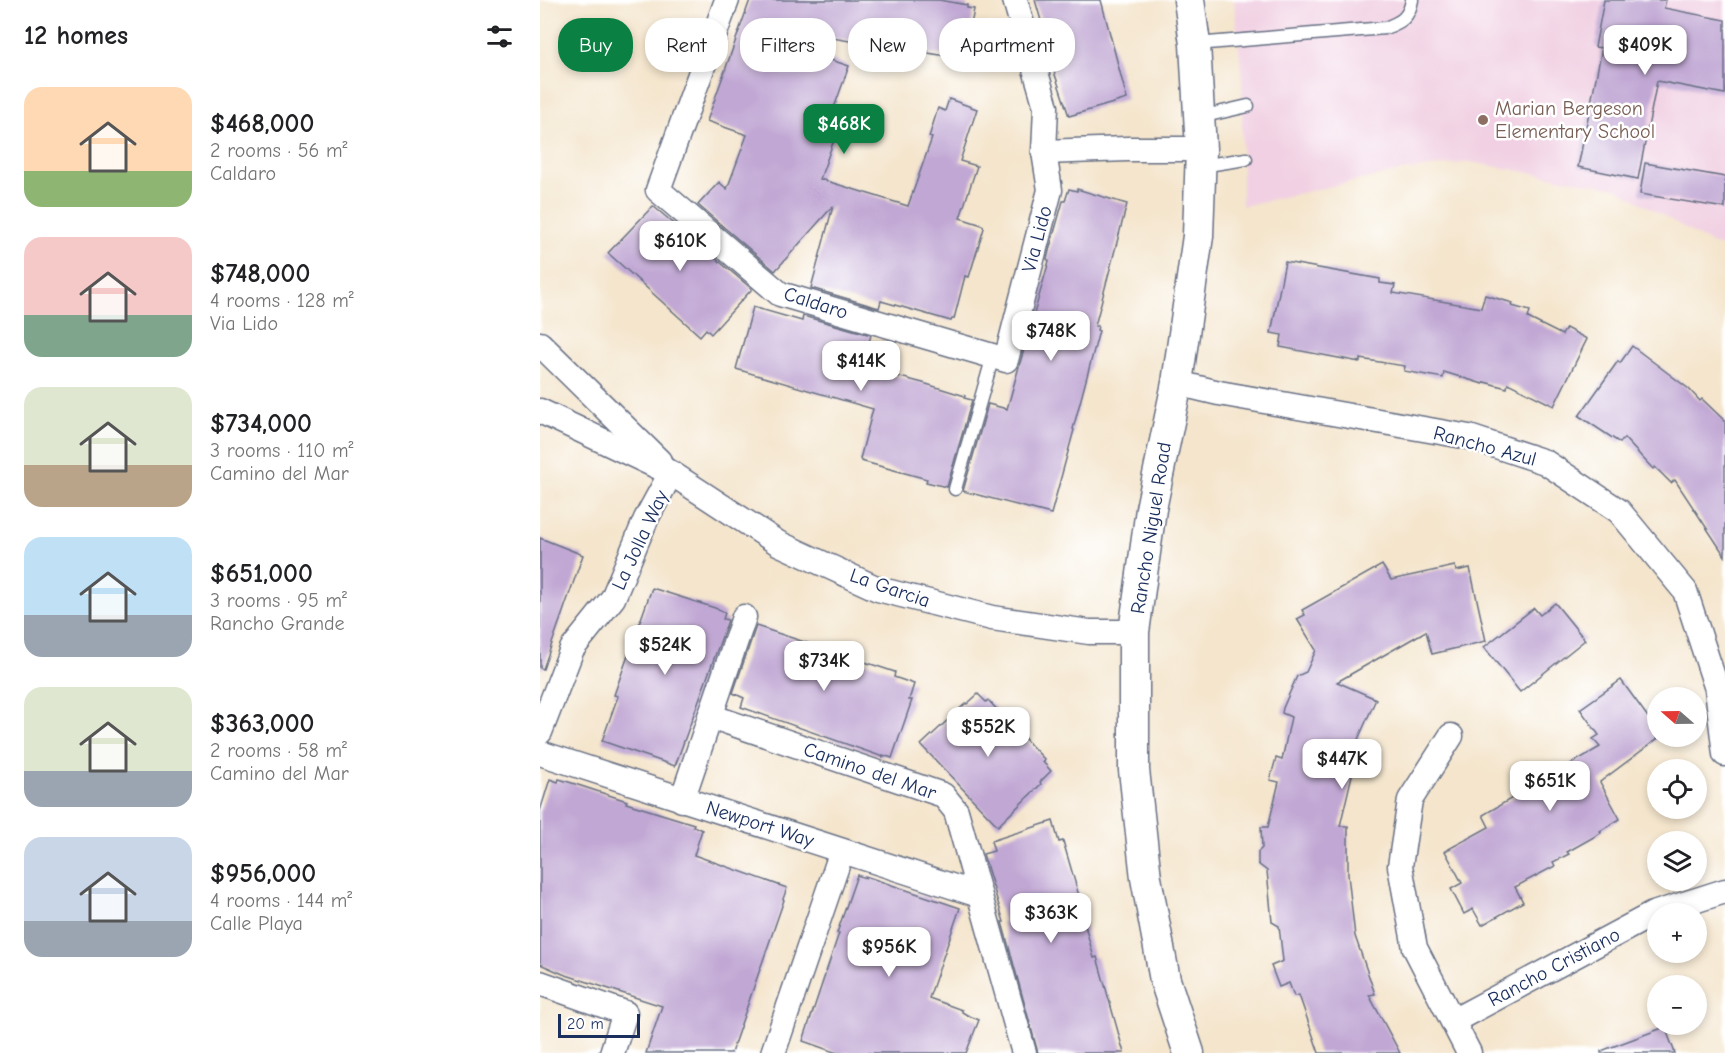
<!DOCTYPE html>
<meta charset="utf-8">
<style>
body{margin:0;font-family:"Comic Neue",sans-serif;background:#f6f6f6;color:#202124;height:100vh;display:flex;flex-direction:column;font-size:22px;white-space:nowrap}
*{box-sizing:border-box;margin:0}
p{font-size:20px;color:#757577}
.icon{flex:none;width:33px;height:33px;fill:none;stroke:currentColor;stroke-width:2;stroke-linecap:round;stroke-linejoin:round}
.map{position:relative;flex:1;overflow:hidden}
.panel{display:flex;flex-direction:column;background:#fff;width:540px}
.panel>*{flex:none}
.guide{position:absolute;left:18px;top:18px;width:570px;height:54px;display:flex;gap:12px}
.needle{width:39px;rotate:290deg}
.buttons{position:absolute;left:1107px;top:687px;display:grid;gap:12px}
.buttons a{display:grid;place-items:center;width:60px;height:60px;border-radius:50%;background:#fff;box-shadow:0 3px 9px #0003;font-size:30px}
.scale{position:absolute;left:18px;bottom:15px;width:82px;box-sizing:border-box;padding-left:6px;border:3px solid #1b2f5e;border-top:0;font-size:16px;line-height:21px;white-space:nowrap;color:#1b2f5e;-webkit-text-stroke:4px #fff;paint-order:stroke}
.price{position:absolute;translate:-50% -51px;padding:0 14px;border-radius:12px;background:#fff;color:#222;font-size:20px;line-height:39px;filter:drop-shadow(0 2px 3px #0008)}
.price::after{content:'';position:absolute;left:50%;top:36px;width:18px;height:14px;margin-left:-9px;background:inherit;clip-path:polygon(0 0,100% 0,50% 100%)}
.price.current{background:#0b8043;color:#fff}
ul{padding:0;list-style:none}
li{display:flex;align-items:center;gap:18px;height:150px;padding:0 24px}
li span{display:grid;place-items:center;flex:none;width:168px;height:120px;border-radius:18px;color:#555}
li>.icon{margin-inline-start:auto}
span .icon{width:72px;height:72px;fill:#fffc;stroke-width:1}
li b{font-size:26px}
h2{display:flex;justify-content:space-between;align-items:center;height:72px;padding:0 24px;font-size:26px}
.tag{padding:0 21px;border-radius:24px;background:#fff;box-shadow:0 3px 9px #0003;font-size:21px;line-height:54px}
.tag.current{background:#0b8043;color:#fff}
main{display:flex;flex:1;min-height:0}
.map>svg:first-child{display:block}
</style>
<main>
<section class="panel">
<h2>12 homes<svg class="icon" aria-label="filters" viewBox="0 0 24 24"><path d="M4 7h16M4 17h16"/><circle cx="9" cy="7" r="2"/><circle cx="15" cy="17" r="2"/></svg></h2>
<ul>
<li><span style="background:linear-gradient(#ffd9b3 70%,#8fb573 0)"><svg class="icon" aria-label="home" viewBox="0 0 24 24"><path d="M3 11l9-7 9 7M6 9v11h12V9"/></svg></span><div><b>$468,000</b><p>2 rooms · 56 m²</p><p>Caldaro</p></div></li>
<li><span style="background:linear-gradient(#f6c9c9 65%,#7fa58c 0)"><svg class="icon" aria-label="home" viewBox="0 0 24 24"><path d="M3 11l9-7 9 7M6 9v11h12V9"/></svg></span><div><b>$748,000</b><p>4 rooms · 128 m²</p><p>Via Lido</p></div></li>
<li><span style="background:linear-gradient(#dfe7d0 65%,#b9a48a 0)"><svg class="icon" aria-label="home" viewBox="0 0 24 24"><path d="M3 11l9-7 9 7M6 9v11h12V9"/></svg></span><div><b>$734,000</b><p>3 rooms · 110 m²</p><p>Camino del Mar</p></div></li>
<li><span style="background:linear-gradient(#bfe0f5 65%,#9aa5b1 0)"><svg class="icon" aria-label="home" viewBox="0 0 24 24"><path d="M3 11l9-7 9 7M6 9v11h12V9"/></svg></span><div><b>$651,000</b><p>3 rooms · 95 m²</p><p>Rancho Grande</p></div></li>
<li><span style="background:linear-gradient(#dfe7d0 70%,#9aa5b1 0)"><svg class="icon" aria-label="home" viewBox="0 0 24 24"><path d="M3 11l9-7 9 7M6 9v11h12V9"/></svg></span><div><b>$363,000</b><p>2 rooms · 58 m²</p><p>Camino del Mar</p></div></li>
<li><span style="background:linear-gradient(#c9d6e8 70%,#9aa5b1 0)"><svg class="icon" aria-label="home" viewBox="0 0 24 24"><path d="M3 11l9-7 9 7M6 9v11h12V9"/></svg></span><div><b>$956,000</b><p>4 rooms · 144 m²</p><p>Calle Playa</p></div></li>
</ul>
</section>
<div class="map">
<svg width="1185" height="1053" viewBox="0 0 1185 1053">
<rect width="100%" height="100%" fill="#fff"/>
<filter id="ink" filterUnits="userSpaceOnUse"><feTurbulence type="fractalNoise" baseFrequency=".0167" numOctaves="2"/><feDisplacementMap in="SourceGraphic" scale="12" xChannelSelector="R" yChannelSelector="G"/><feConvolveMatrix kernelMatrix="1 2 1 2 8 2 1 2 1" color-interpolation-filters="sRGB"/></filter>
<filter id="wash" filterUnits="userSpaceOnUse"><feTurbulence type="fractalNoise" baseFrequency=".008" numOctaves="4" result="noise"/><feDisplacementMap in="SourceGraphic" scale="24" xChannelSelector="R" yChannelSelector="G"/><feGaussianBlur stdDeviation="1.35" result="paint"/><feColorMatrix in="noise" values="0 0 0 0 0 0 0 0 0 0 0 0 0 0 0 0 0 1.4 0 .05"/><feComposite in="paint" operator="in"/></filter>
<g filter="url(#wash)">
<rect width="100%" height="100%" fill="#f4e5cc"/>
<polygon fill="#f1d0e3" points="694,0 1185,0 1185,248 1170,243 1076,188 930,162 861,171 702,206 702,78"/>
<g id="blocks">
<g fill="#c1a8d4">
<polygon points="210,0 399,0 427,5 427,8 434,9 425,59 388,53 388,51 328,41 327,44 275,35 270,53 309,66 290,119 288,130 293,132 292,136 295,137 280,179 368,206 392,138 389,137 398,108 405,111 409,99 437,109 420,161 437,166 420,218 442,225 444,228 429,277 425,276 414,319 412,319 411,321 341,301 339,308 271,288 293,206 235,271 158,205 179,182 187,189 207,135 167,121"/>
<polygon points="495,0 561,0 587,99 529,116 504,42 507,41"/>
<polygon points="1064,0 1126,0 1124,8 1185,20 1185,94 1117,81 1098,179 1038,167 1062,48 1055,47"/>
<polygon points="1105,163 1185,177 1185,208 1100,194"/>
<polygon points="529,189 537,191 537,189 587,204 555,326 558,326 557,330 559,331 533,429 534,430 511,514 423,491 448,404 467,409 509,261 507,259 509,251 523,201 525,201"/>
<polygon points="113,206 212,289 171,334 166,329 160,336 68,253"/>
<polygon points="745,262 840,279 840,283 855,285 853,293 941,308 945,295 973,303 972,306 990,311 988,318 1022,335 1026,328 1047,339 1014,406 968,383 967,388 944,382 943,384 904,372 903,378 864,371 865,366 820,359 820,362 740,347 742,335 731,333"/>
<polygon points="213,307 262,321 263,316 331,335 322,367 383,383 425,396 424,398 432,400 407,487 386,482 387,479 321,461 320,459 333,409 196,369"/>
<polygon points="1092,346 1149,389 1160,401 1162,399 1185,421 1185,556 1135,480 1131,483 1115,467 1113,469 1084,438 1080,443 1039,416 1078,361 1080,363"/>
<polygon points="0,538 43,555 3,669 0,668"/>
<polygon points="842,565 851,580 915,566 916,571 930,568 946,641 892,654 886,631 797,682 836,699 812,753 817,754 800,826 808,826 808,875 815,936 835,994 829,995 860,1053 779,1053 759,995 754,996 749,983 739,987 731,966 743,961 739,926 732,922 727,871 718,864 718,852 722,848 721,827 728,827 739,782 730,780 736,758 742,760 751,717 742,713 743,708 757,676 766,672 776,650 757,619 765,615 762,610"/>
<polygon points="112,588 175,608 185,613 183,619 188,620 135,766 62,741 78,696 74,695"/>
<polygon points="1015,603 1045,640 980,692 944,647 994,608 1000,615"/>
<polygon points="216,626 355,672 354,677 374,684 369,700 372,700 352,758 343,755 343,757 201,707 204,698 193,693"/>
<polygon points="1081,680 1118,731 1118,736 1121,736 1060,782 1080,819 1060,831 1061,833 1027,852 1029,854 1013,862 1015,866 975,887 983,902 942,925 933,909 924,914 911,889 922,883 905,851 949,827 943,815 1060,747 1053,739 1059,735 1040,709"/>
<polygon points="438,694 446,702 448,700 505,760 503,762 511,771 500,782 501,784 458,826 381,745 426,703 427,704"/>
<polygon points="10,779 18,782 19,779 32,783 87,801 86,803 154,824 153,826 162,830 154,855 247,888 243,899 244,900 191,1053 106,1053 122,1006 23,974 0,964 0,811"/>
<polygon points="513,821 519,842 523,841 542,906 540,907 554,958 557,957 584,1053 498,1053 462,922 464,922 443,854 454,851 451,841"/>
<polygon points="317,875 325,878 325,876 420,908 389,998 422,1010 422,1012 427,1015 439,1020 426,1053 297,1053 263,1041 299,933 297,933"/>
<polygon points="1125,1027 1135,1053 1061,1053 1061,1051"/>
</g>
</g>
</g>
<g filter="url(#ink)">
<use href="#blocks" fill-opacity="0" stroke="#676f84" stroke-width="1.5"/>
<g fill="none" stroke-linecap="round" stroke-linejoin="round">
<g stroke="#676f84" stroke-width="15">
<g id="service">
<path d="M656,44L845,28C861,22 869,18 872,0"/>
<polyline points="660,117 708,106"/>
<polyline points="661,166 706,159"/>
<polyline points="415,489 453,356"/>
</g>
</g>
<g stroke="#676f84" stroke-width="27">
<g id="minor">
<polyline points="187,0 118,190 240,294 466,360 510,190 504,152 506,107 475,0"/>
<polyline points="504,152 587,149 661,149"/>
<polyline points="0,344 119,461"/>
<polyline points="637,383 679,393 929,437 1005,462 1079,511 1145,591 1177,689 1185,754"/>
<polyline points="0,411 131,473 238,543 338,589 452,618 549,632 594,632"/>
<polyline points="170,716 403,795 416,811 484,1053"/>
<polyline points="0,732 32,649 73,598 106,519 131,473"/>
<polyline points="911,736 870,800 860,866 875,948 929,1053"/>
<polyline points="0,753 439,895"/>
<polyline points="142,800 204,617"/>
<polyline points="0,983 85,1013 72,1053"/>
<polyline points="913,1021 1113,914 1185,891"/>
<polyline points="233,1053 302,851"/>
</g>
</g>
<g stroke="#676f84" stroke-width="33">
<polyline id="tertiary" points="649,0 655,44 661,149 658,236 637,383 611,509 594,632 594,770 606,878 625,980 649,1053"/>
</g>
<use href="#service" stroke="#fff" stroke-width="12"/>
<use href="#minor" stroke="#fff" stroke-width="24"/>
<use href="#tertiary" stroke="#fff" stroke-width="30"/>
</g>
</g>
<circle fill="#8d6e63" stroke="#fff" stroke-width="2" cx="943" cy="120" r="6"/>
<g text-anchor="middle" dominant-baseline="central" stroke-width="5" stroke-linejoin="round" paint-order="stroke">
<g font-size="20" fill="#785e54" stroke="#fff" text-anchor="start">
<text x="955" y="108">Marian Bergeson<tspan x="955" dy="23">Elementary School</tspan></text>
</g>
<g font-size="20" fill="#1b2f5e" stroke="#fff">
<text transform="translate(497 239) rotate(-75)">Via Lido</text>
<text transform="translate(276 303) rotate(18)">Caldaro</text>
<text transform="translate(945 446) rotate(15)">Rancho Azul</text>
<text transform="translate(611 528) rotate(-81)">Rancho Niguel Road</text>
<text transform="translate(100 540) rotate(-65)">La Jolla Way</text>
<text transform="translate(350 588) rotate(19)">La Garcia</text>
<text transform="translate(330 771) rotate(19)">Camino del Mar</text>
<text transform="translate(220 824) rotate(18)">Newport Way</text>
<text transform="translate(1014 967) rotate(-28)">Rancho Cristiano</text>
</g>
</g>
</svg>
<div class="buttons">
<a><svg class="needle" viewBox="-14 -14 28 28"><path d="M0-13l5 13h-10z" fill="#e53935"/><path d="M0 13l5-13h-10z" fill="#757577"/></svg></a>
<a><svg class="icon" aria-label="locate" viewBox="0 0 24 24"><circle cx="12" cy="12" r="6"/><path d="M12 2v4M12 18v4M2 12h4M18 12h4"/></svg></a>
<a><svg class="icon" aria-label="layers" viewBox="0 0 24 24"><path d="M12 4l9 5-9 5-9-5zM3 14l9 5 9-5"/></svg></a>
<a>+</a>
<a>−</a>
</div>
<div class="scale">20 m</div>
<b class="price" style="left:1105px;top:76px">$409K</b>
<b class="price current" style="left:304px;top:155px">$468K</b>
<b class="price" style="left:140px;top:272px">$610K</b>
<b class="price" style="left:511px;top:362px">$748K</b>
<b class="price" style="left:321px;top:392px">$414K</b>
<b class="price" style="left:125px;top:676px">$524K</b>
<b class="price" style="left:284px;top:692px">$734K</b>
<b class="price" style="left:448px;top:758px">$552K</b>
<b class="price" style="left:802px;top:790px">$447K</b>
<b class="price" style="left:1010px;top:812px">$651K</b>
<b class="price" style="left:511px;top:944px">$363K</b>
<b class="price" style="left:349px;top:978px">$956K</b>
<div class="guide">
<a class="tag current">Buy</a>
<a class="tag">Rent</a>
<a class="tag">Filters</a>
<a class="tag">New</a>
<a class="tag">Apartment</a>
</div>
</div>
</main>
